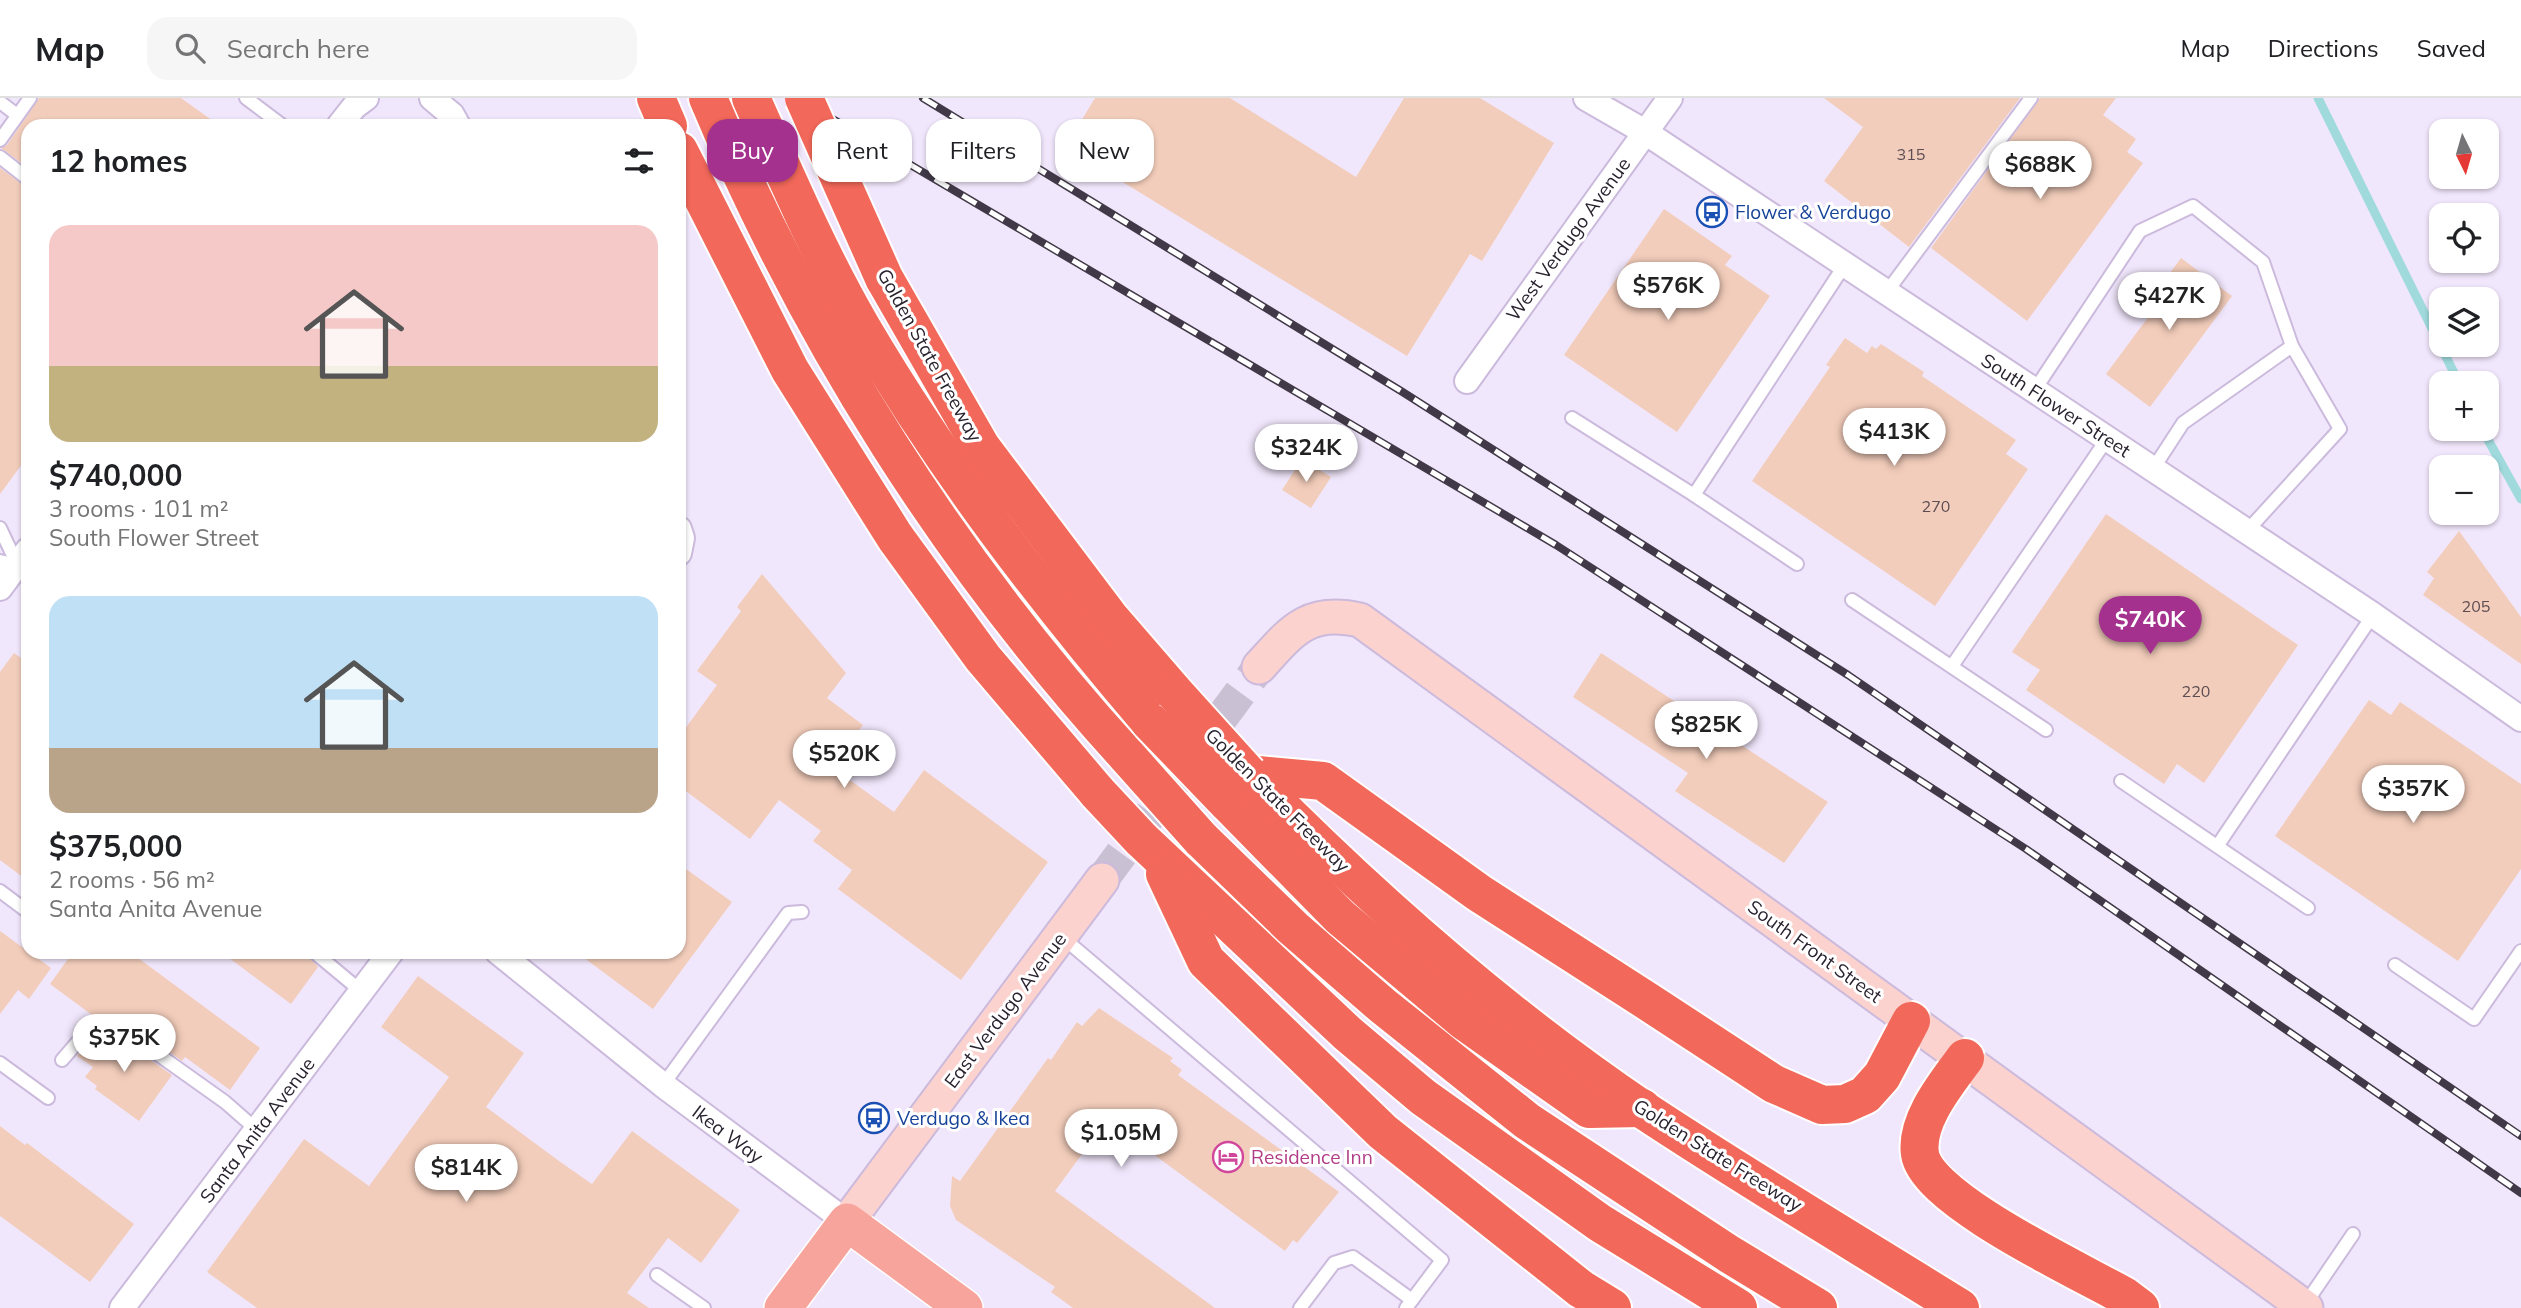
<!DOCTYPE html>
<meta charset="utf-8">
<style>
body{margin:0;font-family:Mulish,sans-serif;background:#f6f6f6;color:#202124;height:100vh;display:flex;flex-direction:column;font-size:26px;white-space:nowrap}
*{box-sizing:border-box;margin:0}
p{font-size:23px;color:#757577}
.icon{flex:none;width:38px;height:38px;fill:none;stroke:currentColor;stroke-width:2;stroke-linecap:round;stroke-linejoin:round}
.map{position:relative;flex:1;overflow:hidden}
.drawer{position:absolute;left:21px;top:21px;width:665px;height:840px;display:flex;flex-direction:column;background:#fff;border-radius:21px;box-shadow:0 2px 5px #0004}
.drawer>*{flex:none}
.hud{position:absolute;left:707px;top:21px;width:665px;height:63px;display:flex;gap:14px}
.needle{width:46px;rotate:175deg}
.buttons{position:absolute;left:2429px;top:21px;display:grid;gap:14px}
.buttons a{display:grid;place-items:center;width:70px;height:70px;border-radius:14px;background:#fff;box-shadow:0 2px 5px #0004;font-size:35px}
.price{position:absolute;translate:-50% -60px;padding:0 16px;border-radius:24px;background:#fff;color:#222;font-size:23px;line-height:46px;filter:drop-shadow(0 2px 4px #0008)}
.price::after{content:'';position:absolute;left:50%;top:42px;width:21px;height:16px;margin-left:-10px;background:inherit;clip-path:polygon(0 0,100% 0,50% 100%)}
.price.active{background:#a3318d;color:#fff}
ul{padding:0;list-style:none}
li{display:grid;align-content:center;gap:14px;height:371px;padding:0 28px}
li span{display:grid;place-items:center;height:217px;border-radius:21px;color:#555}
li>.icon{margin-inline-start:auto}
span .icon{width:126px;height:126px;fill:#fffc;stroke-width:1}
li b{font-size:30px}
h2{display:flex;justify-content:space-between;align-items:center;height:84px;padding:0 28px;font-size:30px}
.tag{padding:0 24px;border-radius:21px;background:#fff;box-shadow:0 2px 5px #0004;font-size:24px;line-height:63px}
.tag.active{background:#a3318d;color:#fff}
header{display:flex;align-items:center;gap:42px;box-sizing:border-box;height:98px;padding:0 35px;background:#fff;border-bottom:2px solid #e0e0e0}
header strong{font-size:33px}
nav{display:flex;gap:38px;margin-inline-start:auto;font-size:24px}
.search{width:490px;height:63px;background:#f6f6f6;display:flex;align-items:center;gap:18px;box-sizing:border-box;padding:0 24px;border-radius:21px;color:#757577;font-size:26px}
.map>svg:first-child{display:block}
</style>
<header>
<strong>Map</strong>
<div class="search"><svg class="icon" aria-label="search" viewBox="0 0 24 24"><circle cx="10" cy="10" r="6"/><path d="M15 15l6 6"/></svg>Search here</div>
<nav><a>Map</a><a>Directions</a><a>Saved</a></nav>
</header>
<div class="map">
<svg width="2521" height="1210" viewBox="0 0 2521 1210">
<rect width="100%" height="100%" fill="#f1e7fc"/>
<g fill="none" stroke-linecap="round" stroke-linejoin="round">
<g stroke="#a0dadd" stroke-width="9">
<polyline points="2318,0 2459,285"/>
<polyline points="2482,331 2521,401"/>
</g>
</g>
<g fill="#f3cdbb">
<polygon points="39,0 181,0 220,28 28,28 28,70 1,50 7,47"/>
<polygon points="1095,0 1230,0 1356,79 1404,0 1480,0 1554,45 1482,163 1470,156 1407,258 1072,53 1086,31 1081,23"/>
<polygon points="1824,0 2020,0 1909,149 1824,83 1863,29"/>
<polygon points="2040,0 2116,0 2103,17 2136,41 2127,54 2143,65 2027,223 1931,150"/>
<polygon points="0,70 28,90 28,358 0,396"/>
<polygon points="1664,111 1732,158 1725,167 1770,198 1677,334 1564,257"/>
<polygon points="2181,160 2232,198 2150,309 2106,276 2152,214 2145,209"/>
<polygon points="1845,240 1867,255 1872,248 1876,251 1881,246 1924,274 1922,278 2016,342 2006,356 2028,371 1935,508 1752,383 1830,269 1826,267"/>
<polygon points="1302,361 1331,379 1311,410 1282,392"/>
<polygon points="2106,416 2298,547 2204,685 2177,666 2164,686 2026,592 2040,572 2012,554"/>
<polygon points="2459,433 2521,519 2521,566 2423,497 2434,480 2427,474"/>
<polygon points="762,476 846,575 827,600 863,627 832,669 894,714 924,672 1048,764 961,882 838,791 852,772 813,743 821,733 779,702 750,741 679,688 679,639 717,587 697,573 741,513 737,509"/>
<polygon points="14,555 28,565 28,783 0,762 0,574"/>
<polygon points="1601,555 1828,704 1784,765 1675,693 1688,675 1573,599"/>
<polygon points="2369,602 2391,617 2400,604 2521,686 2521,771 2458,863 2275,738"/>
<polygon points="679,766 732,804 653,911 576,854 679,854"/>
<polygon points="0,833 51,870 29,901 18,892 0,916"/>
<polygon points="73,854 130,854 260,950 230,992 185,959 182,963 138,932 92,917 50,886"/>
<polygon points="221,854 305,854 318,869 291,906"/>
<polygon points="418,878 524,955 486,1009 559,1063 592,1086 632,1033 740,1112 701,1165 668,1140 627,1195 649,1210 257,1210 207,1174 304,1041 369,1088 449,979 381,929"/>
<polygon points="1099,910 1173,960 1170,963 1182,972 1178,977 1339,1094 1297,1145 1293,1142 1285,1153 1107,1022 1055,1093 1215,1210 1073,1210 1051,1194 1055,1189 956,1122 950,1108 952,1078 960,1083 1048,960 1051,962 1077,924 1082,928"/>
<polygon points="97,935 131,948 172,977 139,1023 95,991 97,988 85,979 93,969 77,958"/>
<polygon points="0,1028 25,1047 27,1045 134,1126 90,1184 0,1118"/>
</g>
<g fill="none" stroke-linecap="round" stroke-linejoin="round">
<polyline stroke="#c9c0d3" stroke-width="33" stroke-dasharray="33 17" stroke-linecap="butt" points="1102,782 1259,569"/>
<g stroke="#cbbadc" stroke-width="16">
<g id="service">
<polyline points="246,0 283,28"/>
<polyline points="0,4 17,17"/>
<polyline points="0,42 30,0"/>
<polyline points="0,59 28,81"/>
<polyline points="1886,195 2031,0"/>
<polyline points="2034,293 2140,133 2193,108 2263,164 2292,248 2340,331 2247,433"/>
<polyline points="1572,320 1694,397 1844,168"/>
<polyline points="2153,371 2183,325 2292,248"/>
<polyline points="1694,397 1797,466"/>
<polyline points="0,430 17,466"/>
<polyline points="0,463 18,467"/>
<polyline points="1852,502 2046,632"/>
<polyline points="1952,568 2107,341"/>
<polyline points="2121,683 2308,810"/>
<polyline points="2218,747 2373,517"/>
<polyline points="0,793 28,814"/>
<polyline points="1061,838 1442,1162 1406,1210"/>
<polyline points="314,854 361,893"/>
<polyline points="2395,867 2474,921 2521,853"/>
<polyline points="62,962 94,925 135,940 225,1004 257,1032"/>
<polyline points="0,965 48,1000"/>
<polyline points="663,987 788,815 802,814"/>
<polyline points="657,1177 704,1210"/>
<polyline points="2304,1208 2353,1136"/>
<polyline points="1300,1210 1334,1165 1353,1159 1412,1202"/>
</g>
</g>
<g stroke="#cbbadc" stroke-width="28">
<g id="minor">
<polyline points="432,0 452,17 458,28"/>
<polyline points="1586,0 1645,34 2373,517 2521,621"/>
<polyline points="339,28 354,9 366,0"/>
<polyline points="1467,283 1670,0"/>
<polyline points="679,431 682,440 679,455"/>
<polyline points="0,490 28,452"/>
<polyline points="498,854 663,987 847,1124"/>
<polyline points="122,1210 391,854"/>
</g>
</g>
<g stroke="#cbbadc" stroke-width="37">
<g id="secondary">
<path d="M1259,569C1291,534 1307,510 1360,522L2306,1210"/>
<polyline points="847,1124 1102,782"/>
</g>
</g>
<g stroke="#fff" stroke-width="40">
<polyline id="primary" points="783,1210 847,1124 964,1210"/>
</g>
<g stroke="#fff" stroke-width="42">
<g id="motorway">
<polyline points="656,0 668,28"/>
<path d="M708,0C809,241 951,465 1127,658"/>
<path d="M751,0C786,78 819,156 862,230C945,371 1044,500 1150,624"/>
<polyline points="679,53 790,272 895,439 983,560 1098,695"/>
<polyline points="884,180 981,349 1110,520 1174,594"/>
<path d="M1248,676C1368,798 1499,914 1642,1011C1746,1080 1854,1144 1960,1210"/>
<polyline points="1248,676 1323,683 1479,795 1647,903 1774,986 1822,1007 1845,1006 1865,997 1882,978 1911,923"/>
<polyline points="1227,704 1340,819 1464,923 1589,1011 1642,1010"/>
<polyline points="1141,741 1347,935 1423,999 1600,1125 1738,1210"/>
<polyline points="1201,741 1293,830 1383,908 1527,1023 1729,1156 1818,1210"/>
<polyline points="1165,776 1206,863 1383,1034 1581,1191 1612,1210"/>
<path d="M1965,960C1946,986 1915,1023 1920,1056C1927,1102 2082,1174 2124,1198L2140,1210"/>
</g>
</g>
<use href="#service" stroke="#fff" stroke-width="12"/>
<use href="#minor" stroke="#fff" stroke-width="24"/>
<use href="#secondary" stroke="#fbd2ce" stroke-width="33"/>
<use href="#primary" stroke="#f7a49c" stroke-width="37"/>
<use href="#motorway" stroke="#f2685a" stroke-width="38"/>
<g stroke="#413947" stroke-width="8">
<g id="rail">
<polyline points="797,0 1556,447 2026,751 2521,1095"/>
<polyline points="923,0 1401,293 1848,577 2521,1038"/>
</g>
</g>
<use href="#rail" stroke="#fff" stroke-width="5" stroke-dasharray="16" stroke-linecap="butt"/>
<g stroke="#fff" stroke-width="42" stroke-linecap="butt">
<g id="motorway-bridge">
<polyline points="804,0 884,180"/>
<polyline points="1174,594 1248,676"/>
<polyline points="1150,624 1227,704"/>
<polyline points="1127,658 1201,741"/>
<polyline points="1098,695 1141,741"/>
</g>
</g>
<use href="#motorway-bridge" stroke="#f2685a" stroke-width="38"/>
</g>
<defs>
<g id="bus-ring" transform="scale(1.575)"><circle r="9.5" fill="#fff" stroke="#1a4fb4" stroke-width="1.5"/><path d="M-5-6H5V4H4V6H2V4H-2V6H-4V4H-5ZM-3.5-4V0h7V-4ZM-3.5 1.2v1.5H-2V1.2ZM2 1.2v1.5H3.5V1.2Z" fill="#1a4fb4"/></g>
<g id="hotel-ring" transform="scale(1.575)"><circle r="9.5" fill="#fff" stroke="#d1479c" stroke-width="1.5"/><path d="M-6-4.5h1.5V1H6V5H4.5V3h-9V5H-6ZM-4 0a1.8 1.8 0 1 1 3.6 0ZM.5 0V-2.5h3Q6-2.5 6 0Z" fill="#d1479c"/></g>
</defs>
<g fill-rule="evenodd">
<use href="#bus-ring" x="1712" y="114"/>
<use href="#bus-ring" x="874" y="1020"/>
<use href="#hotel-ring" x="1228" y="1059"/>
</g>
<g text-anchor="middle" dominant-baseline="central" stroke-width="6" stroke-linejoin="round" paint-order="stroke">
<g font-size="16" fill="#5c4d52">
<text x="1911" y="56">315</text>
<text x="1936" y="408">270</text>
<text x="2476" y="508">205</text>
<text x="2196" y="593">220</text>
</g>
<g font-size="19" fill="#164399" stroke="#fff" text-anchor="start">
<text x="1735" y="114">Flower &amp; Verdugo</text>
<text x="897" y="1020">Verdugo &amp; Ikea</text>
</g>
<g font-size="19" fill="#29222f" stroke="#fff">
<text transform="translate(1568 141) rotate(-54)">West Verdugo Avenue</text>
<text transform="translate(930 257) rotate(61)">Golden State Freeway</text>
<text transform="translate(2056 307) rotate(33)">South Flower Street</text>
<text transform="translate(1278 702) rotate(45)">Golden State Freeway</text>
<text transform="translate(1815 853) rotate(36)">South Front Street</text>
<text transform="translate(1005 912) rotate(-53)">East Verdugo Avenue</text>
<text transform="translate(257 1032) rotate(-53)">Santa Anita Avenue</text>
<text transform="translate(728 1036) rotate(37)">Ikea Way</text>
<text transform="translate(1718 1057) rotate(32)">Golden State Freeway</text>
</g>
<g font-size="19" fill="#b23c85" stroke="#fff" text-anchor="start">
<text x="1251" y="1059">Residence Inn</text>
</g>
</g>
</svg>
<div class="buttons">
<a><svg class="needle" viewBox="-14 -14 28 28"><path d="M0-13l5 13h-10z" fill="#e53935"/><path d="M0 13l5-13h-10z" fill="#757577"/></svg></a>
<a><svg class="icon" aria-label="locate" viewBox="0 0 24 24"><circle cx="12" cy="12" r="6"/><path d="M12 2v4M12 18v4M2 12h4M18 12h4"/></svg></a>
<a><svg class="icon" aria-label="layers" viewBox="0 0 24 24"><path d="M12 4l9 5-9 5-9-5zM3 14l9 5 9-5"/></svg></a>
<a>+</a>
<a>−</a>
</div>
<b class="price" style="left:2040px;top:103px">$688K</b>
<b class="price" style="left:1668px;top:224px">$576K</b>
<b class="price" style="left:2169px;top:234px">$427K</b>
<b class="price" style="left:1894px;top:370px">$413K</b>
<b class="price" style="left:1306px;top:386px">$324K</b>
<b class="price active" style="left:2150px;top:558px">$740K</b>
<b class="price" style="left:1706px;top:663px">$825K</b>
<b class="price" style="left:844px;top:692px">$520K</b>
<b class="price" style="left:2413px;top:727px">$357K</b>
<b class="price" style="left:124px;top:976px">$375K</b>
<b class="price" style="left:1121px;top:1071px">$1.05M</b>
<b class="price" style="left:466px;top:1106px">$814K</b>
<div class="hud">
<a class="tag active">Buy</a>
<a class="tag">Rent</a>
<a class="tag">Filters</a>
<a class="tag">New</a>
</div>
<section class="drawer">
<h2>12 homes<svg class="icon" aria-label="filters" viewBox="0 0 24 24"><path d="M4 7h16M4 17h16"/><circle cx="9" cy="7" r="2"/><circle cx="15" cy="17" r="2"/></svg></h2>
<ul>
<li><span style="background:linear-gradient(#f6c9c9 65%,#c2b280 0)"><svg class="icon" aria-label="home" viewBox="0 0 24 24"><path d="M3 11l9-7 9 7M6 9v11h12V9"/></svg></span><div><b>$740,000</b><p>3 rooms · 101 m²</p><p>South Flower Street</p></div></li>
<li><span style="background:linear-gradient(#bfe0f5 70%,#b9a48a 0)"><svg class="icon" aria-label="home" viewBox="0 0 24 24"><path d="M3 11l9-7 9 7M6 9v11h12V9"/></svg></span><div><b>$375,000</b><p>2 rooms · 56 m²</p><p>Santa Anita Avenue</p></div></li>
</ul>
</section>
</div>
